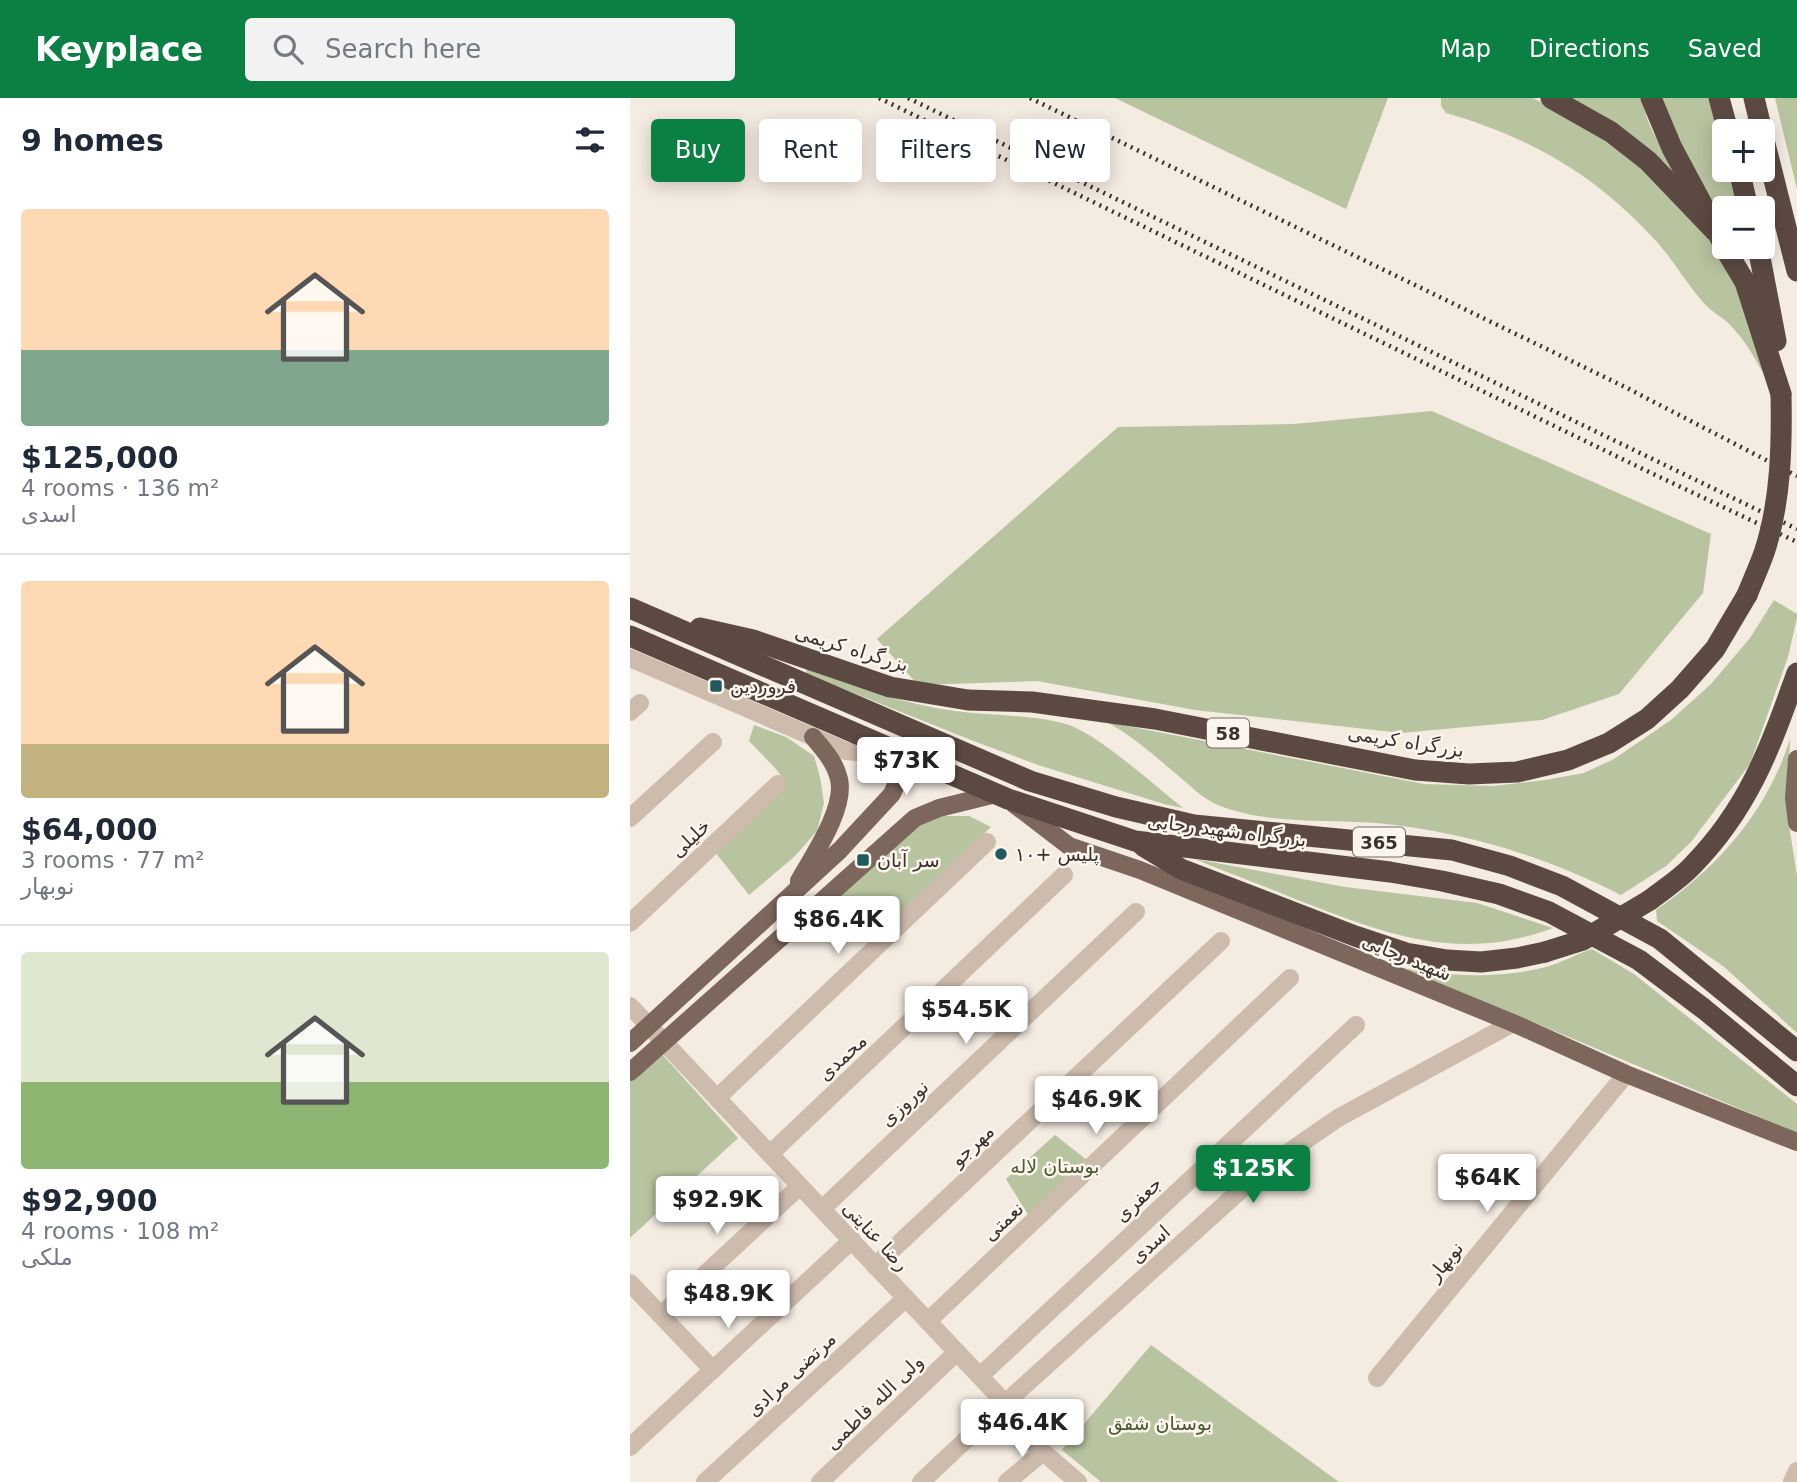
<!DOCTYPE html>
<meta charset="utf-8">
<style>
body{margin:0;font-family:"DejaVu Sans","Noto Naskh Arabic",sans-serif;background:#f2f2f3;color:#1f2937;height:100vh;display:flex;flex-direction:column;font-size:26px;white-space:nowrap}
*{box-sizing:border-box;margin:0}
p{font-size:23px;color:#747a83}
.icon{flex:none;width:38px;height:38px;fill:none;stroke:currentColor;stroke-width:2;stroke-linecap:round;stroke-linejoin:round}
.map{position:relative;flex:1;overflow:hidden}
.side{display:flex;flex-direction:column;background:#fff;width:630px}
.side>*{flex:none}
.banner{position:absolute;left:21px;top:21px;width:665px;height:63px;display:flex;gap:14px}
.buttons{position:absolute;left:1082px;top:21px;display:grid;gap:14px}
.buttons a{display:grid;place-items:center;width:63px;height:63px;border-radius:7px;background:#fff;box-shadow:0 4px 18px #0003;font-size:35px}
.price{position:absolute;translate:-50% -60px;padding:0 16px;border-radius:7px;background:#fff;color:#222;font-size:23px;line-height:46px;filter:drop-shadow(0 2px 4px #0008)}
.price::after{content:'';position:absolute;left:50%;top:42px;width:21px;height:16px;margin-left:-10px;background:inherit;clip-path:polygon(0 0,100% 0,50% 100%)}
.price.active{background:#0b8043;color:#fff}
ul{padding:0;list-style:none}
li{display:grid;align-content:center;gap:14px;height:371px;padding:0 21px}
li+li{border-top:2px solid #e0e1e3}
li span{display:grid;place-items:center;height:217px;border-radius:7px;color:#555}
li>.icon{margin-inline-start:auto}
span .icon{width:126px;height:126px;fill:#fffc;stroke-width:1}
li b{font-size:30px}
h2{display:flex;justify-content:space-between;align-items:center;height:84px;padding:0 21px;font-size:30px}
.chip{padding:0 24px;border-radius:7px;background:#fff;box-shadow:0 4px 18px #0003;font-size:24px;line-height:63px}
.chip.active{background:#0b8043;color:#fff}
header{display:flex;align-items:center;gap:42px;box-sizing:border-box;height:98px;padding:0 35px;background:#0b8043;color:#fff}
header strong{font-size:33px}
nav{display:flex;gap:38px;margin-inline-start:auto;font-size:24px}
.search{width:490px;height:63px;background:#f2f2f3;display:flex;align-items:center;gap:18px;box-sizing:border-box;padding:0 24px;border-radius:7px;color:#747a83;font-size:26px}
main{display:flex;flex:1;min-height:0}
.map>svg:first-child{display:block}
</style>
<header>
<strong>Keyplace</strong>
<div class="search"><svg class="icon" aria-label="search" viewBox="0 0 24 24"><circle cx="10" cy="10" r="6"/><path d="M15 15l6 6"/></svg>Search here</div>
<nav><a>Map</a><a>Directions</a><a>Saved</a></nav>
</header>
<main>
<section class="side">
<h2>9 homes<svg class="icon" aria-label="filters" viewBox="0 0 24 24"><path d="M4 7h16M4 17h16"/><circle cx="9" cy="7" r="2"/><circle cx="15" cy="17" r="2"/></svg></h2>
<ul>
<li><span style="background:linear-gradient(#ffd9b3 65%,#7fa58c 0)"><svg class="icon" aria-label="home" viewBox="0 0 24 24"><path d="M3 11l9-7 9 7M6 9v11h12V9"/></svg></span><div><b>$125,000</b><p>4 rooms · 136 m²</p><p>اسدی</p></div></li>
<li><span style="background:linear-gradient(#ffd9b3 75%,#c2b280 0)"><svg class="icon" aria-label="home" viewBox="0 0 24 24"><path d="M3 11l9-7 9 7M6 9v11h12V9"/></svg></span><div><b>$64,000</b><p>3 rooms · 77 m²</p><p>نوبهار</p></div></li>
<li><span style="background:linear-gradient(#dfe7d0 60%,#8fb573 0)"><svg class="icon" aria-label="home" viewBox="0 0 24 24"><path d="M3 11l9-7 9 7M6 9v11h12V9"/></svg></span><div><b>$92,900</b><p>4 rooms · 108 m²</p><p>ملکی</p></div></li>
</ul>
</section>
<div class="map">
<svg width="1167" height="1384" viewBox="0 0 1167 1384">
<rect width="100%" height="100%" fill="#f4ebe1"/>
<g fill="#b8c4a0">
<polygon points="485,0 758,0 716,111"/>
<path d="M811,0H903L964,31L1015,71L1080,141L1105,179L1134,277C1125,260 1115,242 1101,228C1093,219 1081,214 1073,204C1056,185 1044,163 1027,144C966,77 902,40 816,15L811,8Z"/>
<path d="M938,0H1012C1016,31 1040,62 1055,89Z"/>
<polygon points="1030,0 1078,0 1094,53 1094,72 1098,72 1108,110 1094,110 1094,128 1069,84"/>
<polygon points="1145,0 1167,0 1167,91"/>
<polygon points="802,313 1081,436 1073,495 989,596 912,622 771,635 565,612 407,583 288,587 247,541 488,329 664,326"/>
<path d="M1144,502L1167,516V520L1158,559L1120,666L1061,744L1036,768L991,797C914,758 833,733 746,725C695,721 637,727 588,707C571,700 559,686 545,675C523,656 502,638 477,624L794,686L863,688L915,682L954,675L984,661L1041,622L1081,586L1120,540Z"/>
<path d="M177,571C225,589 274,606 325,613C362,618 400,616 436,626C467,635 525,688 553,710L534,706L408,667L346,644L176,576Z"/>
<polygon points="124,627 156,639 184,658 190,679 194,705 187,733 164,759 119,797 85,754 157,686 146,671 119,643"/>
<path d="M1160,641L1158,699L1159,727L1167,778V935L1093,868L1027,823L1026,812C1088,769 1137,714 1160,641Z"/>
<polygon points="303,718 339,718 361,729 250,835 211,797 278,734"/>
<path d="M565,761L715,789L847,805L923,830C828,866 753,835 665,801C632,787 598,775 565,761Z"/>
<path d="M962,851L1004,876L1167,1006V1035L879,914L763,868C813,878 865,882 916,869C931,865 946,856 962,851Z"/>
<polygon points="30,954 108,1040 0,1140 0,981"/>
<polygon points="425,1037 462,1066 402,1123 376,1081"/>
<polygon points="521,1247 709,1384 471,1384 432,1352"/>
</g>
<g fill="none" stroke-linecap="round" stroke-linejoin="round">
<g stroke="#cdbbac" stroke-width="18">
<polyline points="0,560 216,653 271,658"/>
<polyline points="0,614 10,605"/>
<polyline points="0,720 83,644"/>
<polyline points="0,825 148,686"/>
<polyline points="0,908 375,1305 397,1340 448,1384"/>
<polyline points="87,1000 357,744"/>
<polyline points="140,1056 434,777"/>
<polyline points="192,1111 506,814"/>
<polyline points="245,1168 591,843"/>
<polyline points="0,1185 83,1272"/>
<polyline points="31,1217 170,1088"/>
<polyline points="298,1223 660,880"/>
<polyline points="350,1278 726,927"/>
<polyline points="747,1280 996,976"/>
<polyline points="0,1349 222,1142"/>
<polyline points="75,1384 276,1200"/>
<polyline points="190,1384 327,1254"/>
<polyline points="291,1384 375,1305 634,1071 708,1020 883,925"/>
<polyline points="377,1384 413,1354"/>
<polyline points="1162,1384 1167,1373"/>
</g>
<g stroke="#7d675c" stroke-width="18">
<polyline points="1167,661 1164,700 1167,725"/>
<polyline points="384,706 439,748 510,772 883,925 996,976 1167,1044"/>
<path d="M169,783C183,758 216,710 209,681C205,664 194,652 183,639"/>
<polyline points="0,945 210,752 262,696 289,634"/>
<polyline points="0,974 285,720 309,710 366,696"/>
</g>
<g stroke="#5c4a42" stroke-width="21">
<polyline points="921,0 981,34 1018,63 1085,133"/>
<polyline points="1021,0 1042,50 1094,147"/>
<polyline points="1089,0 1098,33"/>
<polyline points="1124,0 1132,33"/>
<polyline points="1132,34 1167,173"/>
<polyline points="1109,72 1118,110"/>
<polyline points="1094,149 1115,184 1151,296"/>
<polyline points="1128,149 1146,243"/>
<polyline points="0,510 400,683 486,709 564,727 822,752 880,768 932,788 1030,841 1167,953"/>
<polyline points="70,530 123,542 260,589 338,602 402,604 525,621 785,672 839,676 887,674 938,662 979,645 1017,621 1050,591 1085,551 1117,497"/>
<polyline points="0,538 378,701 505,743 760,774 812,783 869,796 919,814 1009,862 1074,911 1167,988"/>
<polyline points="513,748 551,771 725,838 776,855 817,862 851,864 887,860 915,854"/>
<path d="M1020,802C1034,791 1050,781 1062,768C1119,710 1140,650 1167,575"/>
</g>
<g stroke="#3b302b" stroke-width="4.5" stroke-dasharray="2 5" stroke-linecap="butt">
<polyline points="249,0 1017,373 1167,444"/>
<polyline points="278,0 1167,431"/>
<polyline points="400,0 995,289 1167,378"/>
</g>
<g stroke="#5c4a42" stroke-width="21">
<path d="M1117,497C1123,482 1130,467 1135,452C1151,402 1152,347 1151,296"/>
<polyline points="915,854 953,842 1020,802"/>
</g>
</g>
<g fill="#1f5a5e" stroke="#fbf5ee" stroke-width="2.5">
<rect x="79" y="581" width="14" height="14" rx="3.5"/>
<circle cx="371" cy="756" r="7"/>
<rect x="226" y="755" width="14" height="14" rx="3.5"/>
</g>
<g text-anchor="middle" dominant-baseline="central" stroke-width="5" stroke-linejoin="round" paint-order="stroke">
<g fill="#fbf5ee" stroke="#756b66" stroke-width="2">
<rect x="577" y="620.5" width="42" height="29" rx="5"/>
<rect x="723" y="729.5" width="52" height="29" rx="5"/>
</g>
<g font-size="18" font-weight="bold" fill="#3b302b">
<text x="598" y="635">58</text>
<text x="749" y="744">365</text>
</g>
<g font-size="19" fill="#3b302b" stroke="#fbf5ee">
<text transform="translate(222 550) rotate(17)">بزرگراه کریمی</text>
<text transform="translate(776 643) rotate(9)">بزرگراه کریمی</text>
<text transform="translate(597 732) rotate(7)">بزرگراه شهید رجایی</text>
<text transform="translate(60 740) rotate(-43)">خلیلی</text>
<text transform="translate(777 859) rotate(22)">شهید رجایی</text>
<text transform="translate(212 959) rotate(-43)">محمدی</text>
<text transform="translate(274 1005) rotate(-43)">نوروزی</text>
<text transform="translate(342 1047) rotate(-43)">مهرجو</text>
<text transform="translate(508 1101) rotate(-43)">جعفری</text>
<text transform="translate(373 1123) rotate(-43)">نعمتی</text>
<text transform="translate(246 1138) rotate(47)">رضا عنایتی</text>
<text transform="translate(520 1146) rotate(-42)">اسدی</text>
<text transform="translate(815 1163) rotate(-51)">نوبهار</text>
<text transform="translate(161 1276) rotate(-43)">مرتضی مرادی</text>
<text transform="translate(244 1304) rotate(-44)">ولی الله فاطمی</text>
</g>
<g font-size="19" fill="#3b302b" stroke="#fbf5ee" text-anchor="start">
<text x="100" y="588">فروردین</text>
<text x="385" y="756">پلیس +۱۰</text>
<text x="247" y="762">سر آبان</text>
</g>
<g font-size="19" fill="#4a5a2e" stroke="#fbf5ee">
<text x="425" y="1068">بوستان لاله</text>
<text x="530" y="1325">بوستان شفق</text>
</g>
</g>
</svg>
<div class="buttons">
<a>+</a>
<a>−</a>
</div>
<b class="price" style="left:276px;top:699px">$73K</b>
<b class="price" style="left:208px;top:858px">$86.4K</b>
<b class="price" style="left:336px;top:948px">$54.5K</b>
<b class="price" style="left:466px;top:1038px">$46.9K</b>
<b class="price active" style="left:623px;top:1107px">$125K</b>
<b class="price" style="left:857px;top:1116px">$64K</b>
<b class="price" style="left:87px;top:1138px">$92.9K</b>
<b class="price" style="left:98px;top:1232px">$48.9K</b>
<b class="price" style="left:392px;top:1361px">$46.4K</b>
<div class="banner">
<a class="chip active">Buy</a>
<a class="chip">Rent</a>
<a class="chip">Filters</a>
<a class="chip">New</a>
</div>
</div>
</main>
